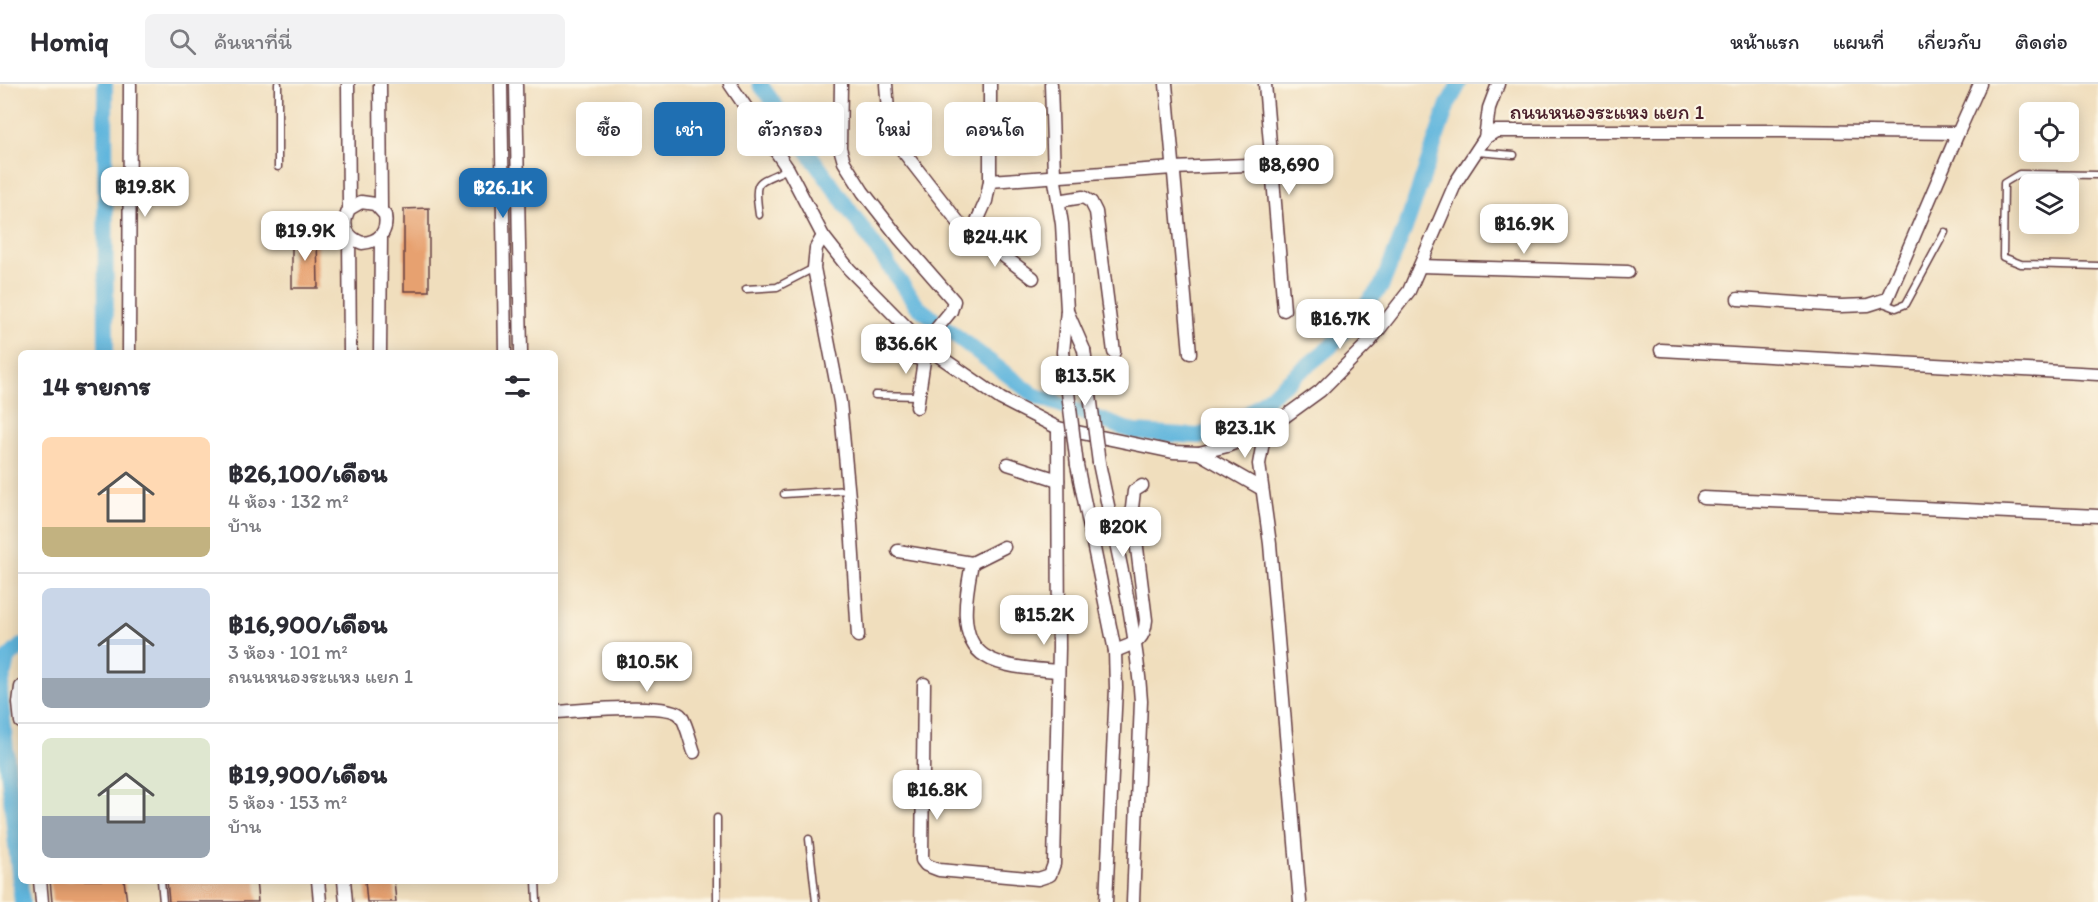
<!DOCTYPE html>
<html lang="th">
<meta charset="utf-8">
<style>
body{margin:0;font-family:Itim,"Playpen Sans Thai",sans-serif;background:#f2f2f3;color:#2b2b33;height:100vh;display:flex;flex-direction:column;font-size:22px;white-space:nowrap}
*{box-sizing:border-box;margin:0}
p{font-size:20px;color:#7c7c81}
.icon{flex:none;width:33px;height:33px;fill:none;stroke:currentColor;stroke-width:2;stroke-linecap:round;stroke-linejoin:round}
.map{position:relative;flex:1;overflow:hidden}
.details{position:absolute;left:18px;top:266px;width:540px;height:534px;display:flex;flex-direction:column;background:#fff;border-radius:9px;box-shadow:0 3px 15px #0003}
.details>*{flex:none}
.banner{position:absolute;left:576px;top:18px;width:570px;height:54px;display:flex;gap:12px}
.controls{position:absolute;left:2019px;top:18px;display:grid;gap:12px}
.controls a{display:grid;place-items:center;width:60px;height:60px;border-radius:9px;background:#fff;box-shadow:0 3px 15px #0003;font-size:30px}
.price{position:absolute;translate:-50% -51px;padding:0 14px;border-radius:12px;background:#fff;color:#222;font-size:20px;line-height:39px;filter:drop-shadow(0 2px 3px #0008)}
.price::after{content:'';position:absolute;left:50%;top:36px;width:18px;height:14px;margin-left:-9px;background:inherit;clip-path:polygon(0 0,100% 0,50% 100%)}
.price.current{background:#1f6fb2;color:#fff}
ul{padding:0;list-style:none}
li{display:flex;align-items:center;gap:18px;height:150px;padding:0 24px}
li+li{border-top:2px solid #e1e1e2}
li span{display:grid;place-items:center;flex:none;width:168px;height:120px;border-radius:9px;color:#555}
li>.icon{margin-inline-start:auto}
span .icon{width:72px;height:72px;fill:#fffc;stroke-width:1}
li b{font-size:26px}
h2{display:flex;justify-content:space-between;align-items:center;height:72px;padding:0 24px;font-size:26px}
.pill{padding:0 21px;border-radius:9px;background:#fff;box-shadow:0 3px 15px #0003;font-size:21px;line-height:54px}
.pill.current{background:#1f6fb2;color:#fff}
header{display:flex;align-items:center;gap:36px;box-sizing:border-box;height:84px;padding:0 30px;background:#fff;border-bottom:2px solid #e1e1e2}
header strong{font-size:28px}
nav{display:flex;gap:33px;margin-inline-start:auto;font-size:21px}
.search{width:420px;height:54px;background:#f2f2f3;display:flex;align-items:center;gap:15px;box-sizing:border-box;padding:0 21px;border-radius:9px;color:#7c7c81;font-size:22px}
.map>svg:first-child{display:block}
</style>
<header>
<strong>Homiq</strong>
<div class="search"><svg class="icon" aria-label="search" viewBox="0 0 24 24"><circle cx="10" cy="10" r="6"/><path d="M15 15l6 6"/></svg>ค้นหาที่นี่</div>
<nav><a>หน้าแรก</a><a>แผนที่</a><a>เกี่ยวกับ</a><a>ติดต่อ</a></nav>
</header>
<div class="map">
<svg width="2098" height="818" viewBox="0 0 2098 818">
<rect width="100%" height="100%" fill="#fcf5e5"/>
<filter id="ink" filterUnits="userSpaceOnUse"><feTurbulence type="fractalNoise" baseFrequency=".0167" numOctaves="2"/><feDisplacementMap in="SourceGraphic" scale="12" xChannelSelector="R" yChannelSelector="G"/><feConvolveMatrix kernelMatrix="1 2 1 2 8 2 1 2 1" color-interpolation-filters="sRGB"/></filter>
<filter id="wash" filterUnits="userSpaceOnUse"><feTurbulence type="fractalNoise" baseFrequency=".008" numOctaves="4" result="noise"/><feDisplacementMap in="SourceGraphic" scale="24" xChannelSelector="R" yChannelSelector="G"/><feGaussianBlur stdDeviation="1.35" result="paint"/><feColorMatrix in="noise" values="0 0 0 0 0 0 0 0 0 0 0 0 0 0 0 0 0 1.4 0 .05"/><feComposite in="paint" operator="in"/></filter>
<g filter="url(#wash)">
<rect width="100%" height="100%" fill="#f0debd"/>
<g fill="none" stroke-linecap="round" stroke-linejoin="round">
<g stroke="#61b6dd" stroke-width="16">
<polyline points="105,0 106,268"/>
<polyline points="760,0 918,223 1034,311 1134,348 1199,352 1242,335 1330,263 1381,203 1408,137 1448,20 1459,0"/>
<polyline points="21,562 7,575 0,607 22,818"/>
</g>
</g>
<g id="blocks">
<g fill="#e7a16f">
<polygon points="429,124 429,207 404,207 404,125"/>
<polygon points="317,151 318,204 292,204 292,152"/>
<polygon points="50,796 124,796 127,818 52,818"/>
<polygon points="167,796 256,796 258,818 169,818"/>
<polygon points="365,796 394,796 396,818 367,818"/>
</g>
</g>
</g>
<g filter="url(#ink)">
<use href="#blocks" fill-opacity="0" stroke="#633c41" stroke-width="1.5"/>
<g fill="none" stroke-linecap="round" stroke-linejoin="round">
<g stroke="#633c41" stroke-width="9">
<g id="lane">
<polyline points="1477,68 1514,71"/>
<polyline points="278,83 278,0"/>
<polyline points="2098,91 2019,90 2004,99 2003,173 2021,180 2098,182"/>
<path d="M759,131C754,94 755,100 788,85"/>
<polyline points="746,205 777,203 814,184"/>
<polyline points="1883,219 1896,224 1906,220 1945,148"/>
<polyline points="891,270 923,279"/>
<polyline points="875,311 918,312"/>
<polyline points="784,410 848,406"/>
<polyline points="809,755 816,818"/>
<polyline points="161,796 163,818"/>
<polyline points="536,796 537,818"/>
<polyline points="717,818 717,734"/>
</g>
</g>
<g stroke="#633c41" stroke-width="15">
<g id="street">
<path d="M348,0L349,125C341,141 346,153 362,159C379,158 388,148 385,131L375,120L361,118L349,125"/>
<polyline points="380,0 381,125"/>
<polyline points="501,0 505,268"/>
<polyline points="516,0 521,268"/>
<polyline points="730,0 788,85 823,152 849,185 926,263 1001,315 1058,344 1173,368 1199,369 1227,362 1265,347 1320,307 1370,257 1409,207 1456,98 1485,54 1496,47 1781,47 1958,49 1980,0"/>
<polyline points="841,0 840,64 844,78 863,108 900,155 954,217 951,227 923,261"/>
<polyline points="886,0 889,41 899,62 970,153 986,117 990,97 990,0"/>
<polyline points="1051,0 1054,91 1062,140 1067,226 1063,268"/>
<polyline points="1166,0 1190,269"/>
<polyline points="1265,0 1284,226"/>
<polyline points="1485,54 1489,24 1498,0"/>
<polyline points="990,97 1173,84 1271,80"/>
<polyline points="1058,117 1083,113 1091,118 1096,128 1114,268"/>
<polyline points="349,152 350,268"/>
<polyline points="823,152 816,164 814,184 840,318 850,424 858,552"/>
<polyline points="970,153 1001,170 1033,194"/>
<polyline points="1420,182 1628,188"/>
<polyline points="1738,215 1841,222 1868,221 1887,215 1958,49"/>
<polyline points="1067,227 1084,266"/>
<polyline points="1661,266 2098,290"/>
<polyline points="129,268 130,0"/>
<polyline points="380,268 381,152"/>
<polyline points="917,323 926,263"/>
<polyline points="1265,347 1259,380 1270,460 1300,818"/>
<polyline points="1199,369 1262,405"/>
<path d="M1099,379C1115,458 1136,537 1141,617L1133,818"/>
<polyline points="1008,380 1058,396"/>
<polyline points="1077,381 1115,567 1116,604 1106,818"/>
<polyline points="1703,414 2098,432"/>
<path d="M898,467L972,479C967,506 956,554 985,572C1003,584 1037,585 1058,587"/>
<polyline points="972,479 1004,463"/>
<path d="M1115,567C1134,559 1144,559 1146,536L1132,424L1134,407L1142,402"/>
<polyline points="924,600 922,776 926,781 939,786 1038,795 1050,791 1054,780 1059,564 1058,344"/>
<polyline points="21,603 19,619 21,638"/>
<path d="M555,628C576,627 670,617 681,632C687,641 690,657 694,668"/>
<polyline points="40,796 42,818"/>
<polyline points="318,796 320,818"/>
<polyline points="344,796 346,818"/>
</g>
</g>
<use href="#lane" stroke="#fff" stroke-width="6"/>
<use href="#street" stroke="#fff" stroke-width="12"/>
<g stroke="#633c41" stroke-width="15" stroke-linecap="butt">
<g id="street-bridge">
<polyline points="1084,266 1099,379"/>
<polyline points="1063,268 1077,381"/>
</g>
</g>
<use href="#street-bridge" stroke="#fff" stroke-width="12"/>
</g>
</g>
<g text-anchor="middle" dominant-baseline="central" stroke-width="4.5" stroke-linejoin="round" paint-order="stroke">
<g font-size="21" fill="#4a1f2b" stroke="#fcf5e5">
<text x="1607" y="27">ถนนหนองระแหง แยก 1</text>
</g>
</g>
</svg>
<div class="controls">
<a><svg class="icon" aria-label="locate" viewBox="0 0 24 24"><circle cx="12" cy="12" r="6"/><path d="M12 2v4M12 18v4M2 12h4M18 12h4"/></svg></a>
<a><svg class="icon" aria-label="layers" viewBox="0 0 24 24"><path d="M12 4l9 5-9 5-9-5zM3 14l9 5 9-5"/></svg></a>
</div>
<b class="price" style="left:1289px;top:112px">฿8,690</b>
<b class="price" style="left:145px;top:134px">฿19.8K</b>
<b class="price current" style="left:503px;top:135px">฿26.1K</b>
<b class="price" style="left:1524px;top:171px">฿16.9K</b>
<b class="price" style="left:305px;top:178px">฿19.9K</b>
<b class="price" style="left:995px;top:184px">฿24.4K</b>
<b class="price" style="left:1340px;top:266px">฿16.7K</b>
<b class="price" style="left:906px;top:291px">฿36.6K</b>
<b class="price" style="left:1085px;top:323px">฿13.5K</b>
<b class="price" style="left:1245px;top:375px">฿23.1K</b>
<b class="price" style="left:1123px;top:474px">฿20K</b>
<b class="price" style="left:1044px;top:562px">฿15.2K</b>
<b class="price" style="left:647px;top:609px">฿10.5K</b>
<b class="price" style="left:937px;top:737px">฿16.8K</b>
<div class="banner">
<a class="pill">ซื้อ</a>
<a class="pill current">เช่า</a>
<a class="pill">ตัวกรอง</a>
<a class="pill">ใหม่</a>
<a class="pill">คอนโด</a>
</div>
<section class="details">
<h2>14 รายการ<svg class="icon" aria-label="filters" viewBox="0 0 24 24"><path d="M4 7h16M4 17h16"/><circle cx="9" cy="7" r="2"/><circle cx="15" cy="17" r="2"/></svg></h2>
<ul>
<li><span style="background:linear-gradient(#ffd9b3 75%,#c2b280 0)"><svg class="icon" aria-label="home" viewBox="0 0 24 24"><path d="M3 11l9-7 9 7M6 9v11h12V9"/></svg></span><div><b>฿26,100/เดือน</b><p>4 ห้อง · 132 m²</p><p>บ้าน</p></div></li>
<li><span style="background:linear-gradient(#c9d6e8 75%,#9aa5b1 0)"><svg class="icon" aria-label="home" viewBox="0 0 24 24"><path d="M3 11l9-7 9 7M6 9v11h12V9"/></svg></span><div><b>฿16,900/เดือน</b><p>3 ห้อง · 101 m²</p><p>ถนนหนองระแหง แยก 1</p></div></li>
<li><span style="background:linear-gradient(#dfe7d0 65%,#9aa5b1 0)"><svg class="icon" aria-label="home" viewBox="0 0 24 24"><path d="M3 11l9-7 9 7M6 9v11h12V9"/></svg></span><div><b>฿19,900/เดือน</b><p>5 ห้อง · 153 m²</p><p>บ้าน</p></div></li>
</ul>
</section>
</div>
